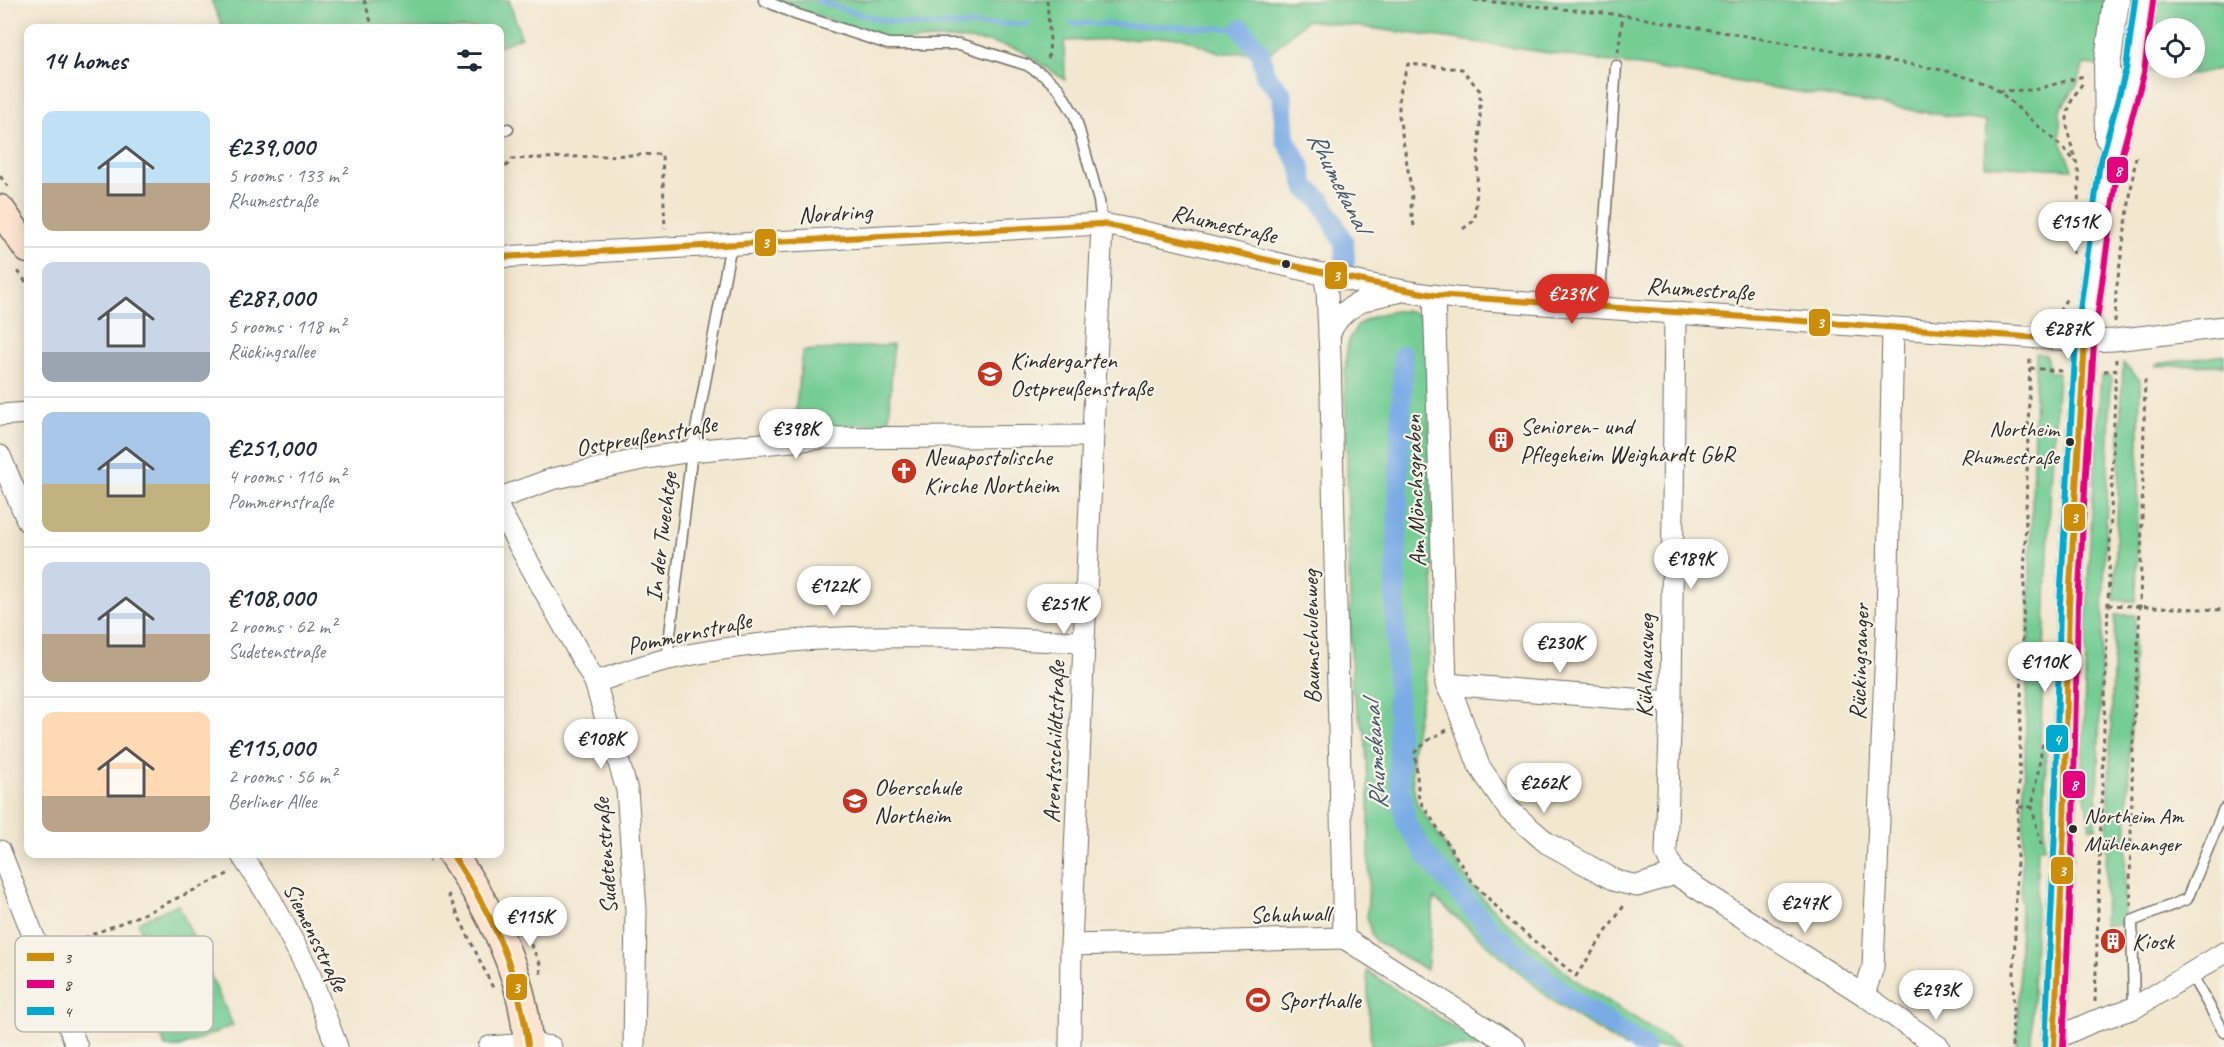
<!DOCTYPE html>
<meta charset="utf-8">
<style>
body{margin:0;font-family:Caveat,sans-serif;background:#f2f2f3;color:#1f2937;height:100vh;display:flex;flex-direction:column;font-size:22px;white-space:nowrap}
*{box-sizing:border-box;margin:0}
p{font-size:20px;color:#747a83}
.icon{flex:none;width:33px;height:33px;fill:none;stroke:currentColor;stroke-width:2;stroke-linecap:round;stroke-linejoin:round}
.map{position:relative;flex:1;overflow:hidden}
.drawer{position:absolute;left:24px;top:24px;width:480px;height:834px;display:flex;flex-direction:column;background:#fff;border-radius:12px;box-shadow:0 3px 15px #0003}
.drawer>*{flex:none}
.fabs{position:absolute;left:2145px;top:18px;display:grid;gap:12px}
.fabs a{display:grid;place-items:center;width:60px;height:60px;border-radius:50%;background:#fff;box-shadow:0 3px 15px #0003;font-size:30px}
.price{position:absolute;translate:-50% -51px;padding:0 14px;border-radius:21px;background:#fff;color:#222;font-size:20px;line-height:39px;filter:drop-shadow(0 2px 3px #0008)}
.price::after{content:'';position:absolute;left:50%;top:36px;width:18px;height:14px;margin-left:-9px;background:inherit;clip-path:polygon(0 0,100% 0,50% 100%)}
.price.on{background:#d93025;color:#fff}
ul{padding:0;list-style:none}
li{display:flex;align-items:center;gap:18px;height:150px;padding:0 18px}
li+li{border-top:2px solid #e0e1e3}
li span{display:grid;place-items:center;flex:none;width:168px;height:120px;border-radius:12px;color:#555}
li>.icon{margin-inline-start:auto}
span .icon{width:72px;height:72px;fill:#fffc;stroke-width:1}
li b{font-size:26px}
h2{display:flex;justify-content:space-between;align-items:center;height:72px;padding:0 18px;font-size:26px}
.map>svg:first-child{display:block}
</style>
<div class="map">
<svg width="2224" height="1047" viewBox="0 0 2224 1047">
<rect width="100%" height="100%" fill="#f7f3e8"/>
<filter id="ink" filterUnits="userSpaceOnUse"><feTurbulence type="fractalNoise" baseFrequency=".0167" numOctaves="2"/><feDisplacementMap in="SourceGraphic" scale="12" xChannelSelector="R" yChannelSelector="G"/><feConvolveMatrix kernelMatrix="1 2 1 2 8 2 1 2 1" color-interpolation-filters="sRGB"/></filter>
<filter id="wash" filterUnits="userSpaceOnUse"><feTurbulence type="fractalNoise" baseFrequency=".008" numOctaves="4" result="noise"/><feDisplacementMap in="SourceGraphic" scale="24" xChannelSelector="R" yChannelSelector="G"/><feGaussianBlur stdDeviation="1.35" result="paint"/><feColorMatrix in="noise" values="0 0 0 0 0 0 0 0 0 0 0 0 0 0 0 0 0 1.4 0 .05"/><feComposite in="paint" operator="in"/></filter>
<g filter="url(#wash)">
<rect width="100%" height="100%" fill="#f2e7cf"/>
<g fill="#74cd94" stroke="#507c60" stroke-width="1.5" fill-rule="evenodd">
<polygon points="211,0 509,0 521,37 500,46 500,28 223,28"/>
<path d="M775,0H2224V68L2184,76L2084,64L2078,83L2060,110V139L2072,169L1984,165L1986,122L1652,68L1455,39L1307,20L1271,52L1221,53L1181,37L1064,41L1065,80L1020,50L989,42L956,39L891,40L798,10ZM2156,28H2194V68H2156Z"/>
<path d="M1395,311H1409L1420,316L1427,334L1434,603C1433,633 1428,662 1423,691C1415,731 1406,763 1417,803L1472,887L1505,921L1575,980L1681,1047H1624L1555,1003L1434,898L1427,970L1375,941L1371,934L1367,917L1369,877V799L1365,732L1360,720L1352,690L1345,380C1346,338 1348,318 1395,311Z"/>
<polygon points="893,345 889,423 793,428 803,351"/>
<polygon points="2036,353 2046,355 2049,372 2058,373 2050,502 2040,748 2046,751 2044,848 2038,848 2031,1047 2017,1047"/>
<polygon points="2224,355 2224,365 2156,366 2156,364"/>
<polygon points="2123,363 2140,380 2136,601 2114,600"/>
<polygon points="2101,376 2111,376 2096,828 2090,828 2082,776 2089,556"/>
<polygon points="2115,615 2135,615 2123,925 2104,925"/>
<polygon points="178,904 233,1025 180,1047 165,1047 129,949 145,943 138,922"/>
<polygon points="1367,971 1484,1047 1371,1047"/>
</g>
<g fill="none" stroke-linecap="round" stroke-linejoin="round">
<g stroke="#79abe5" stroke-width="5">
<path d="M817,0C850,12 885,23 921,25C956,27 993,24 1028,24"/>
<polyline points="1072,23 1242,29"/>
</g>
<g stroke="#79abe5" stroke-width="20">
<polyline points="1242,29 1261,54 1265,75 1282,94 1285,139 1300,165 1305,187 1322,201 1344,243 1345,262"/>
<polyline points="1403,355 1395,599 1399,776 1406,823 1428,858 1493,932 1567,996 1645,1047"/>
</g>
</g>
</g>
<g filter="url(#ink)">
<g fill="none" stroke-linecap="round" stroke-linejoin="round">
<g stroke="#716d64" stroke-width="13">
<g id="service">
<polyline points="764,0 795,14 888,44 959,44 1027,65 1046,77 1059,89 1075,116 1099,201 1102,224"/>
<polyline points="500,132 508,129"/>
<polyline points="1599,308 1616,66"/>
<polyline points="667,659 692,451 731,244"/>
<polyline points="2191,974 2224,1032"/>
<polyline points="2134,1008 2132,921 2187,899 2224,809"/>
</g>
</g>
<g stroke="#716d64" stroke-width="23">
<g id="minor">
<path d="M500,257L1102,224C1221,244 1335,285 1455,298L2085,341L2114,340L2224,327"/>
<polyline points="1324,274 1327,291 1330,355 1344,938"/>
<polyline points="1434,295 1446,684 1455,701 1479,766 1509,810 1547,843 1616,881 1637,886 1675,874"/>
<polyline points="1675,312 1671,702 1666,853 1675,874"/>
<path d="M1329,336C1339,306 1369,296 1398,292"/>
<polyline points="0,415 28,413"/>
<polyline points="0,456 28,522"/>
<polyline points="500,498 552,479 642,459 692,451 752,445 823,438 1092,436"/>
<polyline points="500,511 595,682 627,790 636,910 634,1047"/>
<path d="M595,682C619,675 644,664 669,659C806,629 944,636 1083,642"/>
<polyline points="1446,684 1671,702"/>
<polyline points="0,851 77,1047"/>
<polyline points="241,854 271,900 308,970 337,1047"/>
<polyline points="1675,874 1864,995 1939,1047"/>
<polyline points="1071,945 1344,938 1515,1047"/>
<polyline points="1864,995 1873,967 1887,621 1893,329"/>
<polyline points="2054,1039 2092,1022 2134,1008 2224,953"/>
<polyline points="489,1047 528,1044 551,1047"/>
<polyline points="1070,1047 1071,945 1102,224"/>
</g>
</g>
<g stroke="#716d64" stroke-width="28">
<g id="tertiary">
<polyline points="2108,137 2107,67 2116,0"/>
<polyline points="2054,1047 2064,829 2069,604 2085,341 2108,170 2135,71 2144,0"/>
</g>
</g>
<g stroke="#716d64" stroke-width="31">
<g id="secondary">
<polyline points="0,209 28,249"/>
<path d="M452,854C492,911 525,976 528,1047"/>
</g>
</g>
<g stroke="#716d64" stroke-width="3" stroke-dasharray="4.5 4.5" stroke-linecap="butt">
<polyline points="364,0 373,28"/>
<polyline points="1047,0 1050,41 1048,61"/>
<polyline points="1474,0 1623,15 1943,70 1988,84 1999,91 2063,148 2077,163"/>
<polyline points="1618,52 1623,15"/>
<polyline points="1999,91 2034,90 2087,75"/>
<polyline points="500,174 512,159 662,154 665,229"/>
<polyline points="0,176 9,188"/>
<polyline points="1414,226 1411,209 1412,194 1399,116 1399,93 1408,64 1462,69 1480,91 1480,126 1475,220 1460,231"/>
<path d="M2073,254C2075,229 2079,203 2079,179C2078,154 2060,130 2070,105C2073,96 2079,89 2084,81"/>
<polyline points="18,271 28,285"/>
<polyline points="2055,319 2068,296"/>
<polyline points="2115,322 2116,291 2136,156"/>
<polyline points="2030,368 2061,371 2060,373"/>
<polyline points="2104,371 2117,370"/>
<polyline points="2108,605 2224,610"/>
<polyline points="1447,730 1430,739 1415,752 1419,799 1471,880 1508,919 1576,976 1625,904"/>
<polyline points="2019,807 2032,807"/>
<polyline points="2041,845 2032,807 2043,742"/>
<polyline points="424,854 430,862"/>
<polyline points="448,894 493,988"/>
<polyline points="2131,906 2130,884 2133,743 2140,607 2145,380"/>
<polyline points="523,928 540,964 541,977"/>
<polyline points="59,948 148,912 232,872"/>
<polyline points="2095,1002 2116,359"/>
<polyline points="2012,1047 2030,357"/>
</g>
<use href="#service" stroke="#fff" stroke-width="10"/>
<use href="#minor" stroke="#fff" stroke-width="21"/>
<use href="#tertiary" stroke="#fff" stroke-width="26"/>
<use href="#secondary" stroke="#fde4d1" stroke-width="28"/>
<g stroke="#f7f3e8" stroke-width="10">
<g id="bus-1">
<path d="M500,257L1102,224C1213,245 1322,275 1434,295L2085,341"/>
<path d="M452,854C493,915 518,971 528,1044"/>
<polyline points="2054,1047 2064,829 2069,604 2085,341"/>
</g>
</g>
<g stroke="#f7f3e8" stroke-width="10">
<polyline id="bus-2" points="2063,1047 2073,829 2078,604 2094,342 2117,172 2144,73 2153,1"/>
</g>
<g stroke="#f7f3e8" stroke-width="10">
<polyline id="bus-3" points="2045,1047 2055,829 2060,603 2076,340 2099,169 2126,69 2135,0"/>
</g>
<use href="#bus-1" stroke="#ce8d09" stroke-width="6"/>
<use href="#bus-2" stroke="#e5007d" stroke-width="6"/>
<use href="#bus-3" stroke="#00a9ce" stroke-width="6"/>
</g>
</g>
<defs>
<g id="school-disc" transform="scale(1.35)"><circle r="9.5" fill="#c8321e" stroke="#f7f3e8"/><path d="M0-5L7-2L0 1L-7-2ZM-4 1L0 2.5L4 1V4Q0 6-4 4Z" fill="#fff"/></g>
<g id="building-disc" transform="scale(1.35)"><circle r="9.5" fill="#c8321e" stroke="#f7f3e8"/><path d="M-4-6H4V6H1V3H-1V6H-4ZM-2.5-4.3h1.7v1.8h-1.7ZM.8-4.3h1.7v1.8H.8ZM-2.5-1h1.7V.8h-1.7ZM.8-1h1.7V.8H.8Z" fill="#fff"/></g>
<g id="church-disc" transform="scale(1.35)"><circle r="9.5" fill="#c8321e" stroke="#f7f3e8"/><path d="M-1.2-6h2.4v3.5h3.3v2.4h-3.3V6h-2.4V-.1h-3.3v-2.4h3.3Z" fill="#fff"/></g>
<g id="stadium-disc" transform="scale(1.35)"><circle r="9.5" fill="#c8321e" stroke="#f7f3e8"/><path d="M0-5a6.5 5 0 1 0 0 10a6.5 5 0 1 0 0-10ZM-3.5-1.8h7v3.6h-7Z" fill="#fff"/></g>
</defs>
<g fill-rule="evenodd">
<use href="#school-disc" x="990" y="374"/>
<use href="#building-disc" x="1501" y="440"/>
<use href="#church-disc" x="904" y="471"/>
<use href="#school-disc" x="855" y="801"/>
<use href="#building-disc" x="2113" y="941"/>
<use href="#stadium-disc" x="1258" y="1000"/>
</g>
<g fill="#2b2b2b" stroke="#f7f3e8" stroke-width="2">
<circle cx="1286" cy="264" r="5"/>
<circle cx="2070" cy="442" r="5"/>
<circle cx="2073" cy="829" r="5"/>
</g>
<g text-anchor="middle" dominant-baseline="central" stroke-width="4.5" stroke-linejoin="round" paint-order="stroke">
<g font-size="22" fill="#2b2b2b" stroke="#f7f3e8" text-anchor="end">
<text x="2059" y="429">Northeim<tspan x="2059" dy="28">Rhumestraße</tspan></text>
<text x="2084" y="816" text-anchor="start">Northeim Am<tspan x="2084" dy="28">Mühlenanger</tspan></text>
</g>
<g font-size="24" fill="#2b2b2b" stroke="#f7f3e8">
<text transform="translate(835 213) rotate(-3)">Nordring</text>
<text transform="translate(1224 224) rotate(13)">Rhumestraße</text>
<text transform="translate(1700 289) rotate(4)">Rhumestraße</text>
<text transform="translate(646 436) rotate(-10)">Ostpreußenstraße</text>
<text transform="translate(1415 491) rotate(-92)">Am Mönchsgraben</text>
<text transform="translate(661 537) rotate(-83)">In der Twechtge</text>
<text transform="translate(689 633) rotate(-12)">Pommernstraße</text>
<text transform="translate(1311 637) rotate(-91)">Baumschulenweg</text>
<text transform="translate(1859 662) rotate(-88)">Rückingsanger</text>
<text transform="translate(1645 666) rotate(-89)">Kühlhausweg</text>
<text transform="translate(1054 742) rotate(-88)">Arentsschildtstraße</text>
<text transform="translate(605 856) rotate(-94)">Sudetenstraße</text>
<text transform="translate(1290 914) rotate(-1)">Schuhwall</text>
<text transform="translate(316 937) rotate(64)">Siemensstraße</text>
</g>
<g font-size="24" fill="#2b2b2b" stroke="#f7f3e8" text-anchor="start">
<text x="1010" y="360">Kindergarten<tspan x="1010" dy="28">Ostpreußenstraße</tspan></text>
<text x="1520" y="426">Senioren- und<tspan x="1520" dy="28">Pflegeheim Weighardt GbR</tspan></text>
<text x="924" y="457">Neuapostolische<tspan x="924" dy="28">Kirche Northeim</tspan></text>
<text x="874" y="787">Oberschule<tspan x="874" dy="28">Northeim</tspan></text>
<text x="2132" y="941">Kiosk</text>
<text x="1278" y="1000">Sporthalle</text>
</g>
<g font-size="26" font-style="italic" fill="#46586c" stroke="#f7f3e8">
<text transform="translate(1339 181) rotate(63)">Rhumekanal</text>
<text transform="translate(1375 756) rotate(-94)">Rhumekanal</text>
</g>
</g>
<rect x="15" y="936" width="198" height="96" rx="9" fill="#f7f3e8" stroke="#bab7af" stroke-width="1.5"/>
<rect x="27" y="953" width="27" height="8" fill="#ce8d09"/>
<rect x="27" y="980" width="27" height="8" fill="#e5007d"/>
<rect x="27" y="1007" width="27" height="8" fill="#00a9ce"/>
<g font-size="16" fill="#2b2b2b">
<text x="64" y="963">3</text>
<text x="64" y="990">8</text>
<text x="64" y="1017">4</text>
</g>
<g stroke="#f7f3e8" stroke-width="2">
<rect x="2106" y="156" width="23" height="28" rx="6" fill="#e5007d"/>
<rect x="754" y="228" width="23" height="29" rx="6" fill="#ce8d09"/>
<rect x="1324" y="261" width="24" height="29" rx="6" fill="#ce8d09"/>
<rect x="1808" y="308" width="23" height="29" rx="6" fill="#ce8d09"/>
<rect x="2063" y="503" width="23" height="29" rx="6" fill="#ce8d09"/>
<rect x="2045" y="724" width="24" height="29" rx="6" fill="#00a9ce"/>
<rect x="2062" y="770" width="24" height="29" rx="6" fill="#e5007d"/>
<rect x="2050" y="856" width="24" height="29" rx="6" fill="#ce8d09"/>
<rect x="505" y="973" width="23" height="28" rx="6" fill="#ce8d09"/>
</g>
<g font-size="16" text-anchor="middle" font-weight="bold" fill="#fff">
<text x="2118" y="176">8</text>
<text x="765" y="248">3</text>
<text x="1336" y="281">3</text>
<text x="1820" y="328">3</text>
<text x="2074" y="523">3</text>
<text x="2057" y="745">4</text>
<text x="2074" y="790">8</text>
<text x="2062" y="876">3</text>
<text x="516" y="993">3</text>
</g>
</svg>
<div class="fabs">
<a><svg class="icon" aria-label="locate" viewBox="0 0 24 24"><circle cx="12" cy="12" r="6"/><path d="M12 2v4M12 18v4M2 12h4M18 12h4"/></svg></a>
</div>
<b class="price" style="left:2075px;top:253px">€151K</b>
<b class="price on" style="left:1572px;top:325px">€239K</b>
<b class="price" style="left:2068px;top:360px">€287K</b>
<b class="price" style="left:796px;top:460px">€398K</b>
<b class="price" style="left:1691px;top:590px">€189K</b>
<b class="price" style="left:834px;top:617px">€122K</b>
<b class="price" style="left:1064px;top:635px">€251K</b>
<b class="price" style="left:1560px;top:674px">€230K</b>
<b class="price" style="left:2045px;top:693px">€110K</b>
<b class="price" style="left:601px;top:770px">€108K</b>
<b class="price" style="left:1544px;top:814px">€262K</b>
<b class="price" style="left:1805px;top:934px">€247K</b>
<b class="price" style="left:530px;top:948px">€115K</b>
<b class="price" style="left:1936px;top:1021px">€293K</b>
<section class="drawer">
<h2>14 homes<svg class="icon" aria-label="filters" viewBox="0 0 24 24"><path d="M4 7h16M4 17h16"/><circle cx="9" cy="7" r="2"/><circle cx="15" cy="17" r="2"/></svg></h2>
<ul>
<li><span style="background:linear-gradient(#bfe0f5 60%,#b9a48a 0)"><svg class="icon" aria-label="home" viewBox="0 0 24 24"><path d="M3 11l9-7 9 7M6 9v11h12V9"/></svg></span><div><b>€239,000</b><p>5 rooms · 133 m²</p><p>Rhumestraße</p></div></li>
<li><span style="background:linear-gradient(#c9d6e8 75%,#9aa5b1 0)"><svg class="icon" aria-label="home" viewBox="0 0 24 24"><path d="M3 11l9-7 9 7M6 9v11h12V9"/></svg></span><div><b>€287,000</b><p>5 rooms · 118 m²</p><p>Rückingsallee</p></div></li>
<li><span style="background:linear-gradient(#a9c7e8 60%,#c2b280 0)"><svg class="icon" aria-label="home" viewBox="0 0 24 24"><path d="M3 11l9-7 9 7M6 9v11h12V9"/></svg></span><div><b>€251,000</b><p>4 rooms · 116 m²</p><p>Pommernstraße</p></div></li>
<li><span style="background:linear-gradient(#c9d6e8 60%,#b9a48a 0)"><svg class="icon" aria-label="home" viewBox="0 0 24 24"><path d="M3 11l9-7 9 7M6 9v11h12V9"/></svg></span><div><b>€108,000</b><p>2 rooms · 62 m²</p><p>Sudetenstraße</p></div></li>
<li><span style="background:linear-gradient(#ffd9b3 70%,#b9a48a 0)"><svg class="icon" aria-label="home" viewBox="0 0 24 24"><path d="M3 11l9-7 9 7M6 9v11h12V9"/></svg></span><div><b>€115,000</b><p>2 rooms · 56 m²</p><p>Berliner Allee</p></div></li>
</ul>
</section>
</div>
